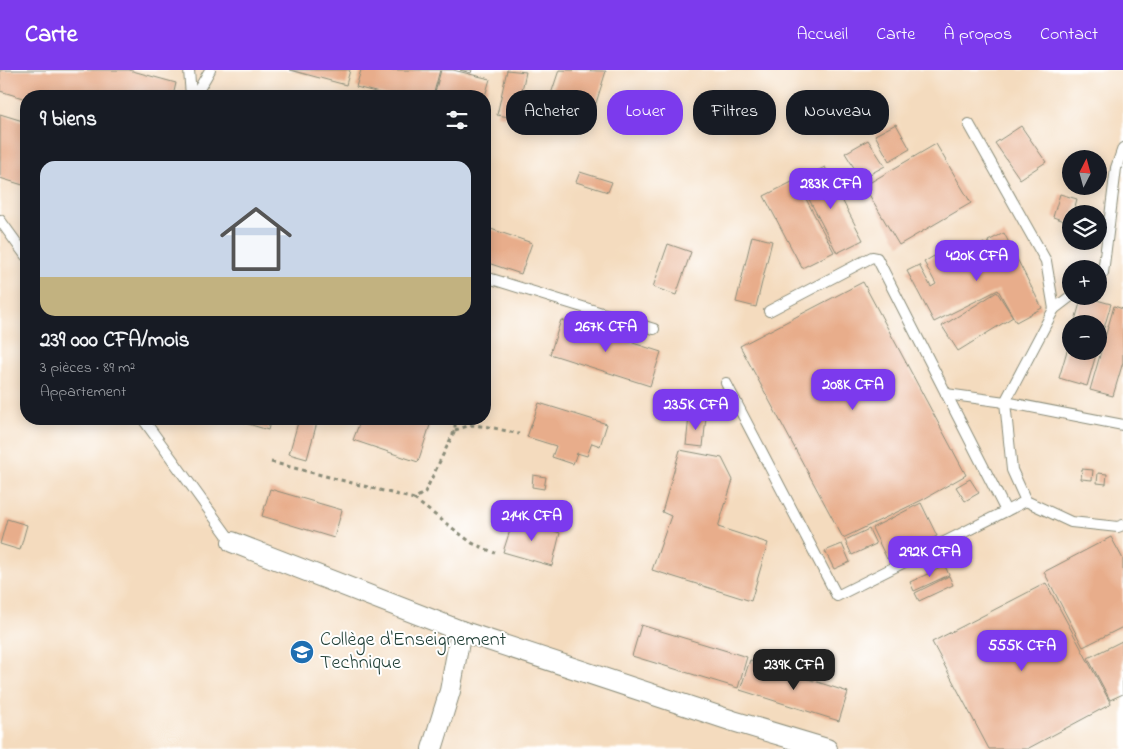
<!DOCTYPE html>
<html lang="fr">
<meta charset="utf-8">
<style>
body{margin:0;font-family:"Indie Flower",sans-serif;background:#20242c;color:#f1f3f6;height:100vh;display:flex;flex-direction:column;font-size:19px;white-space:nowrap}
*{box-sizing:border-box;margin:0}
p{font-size:16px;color:#9ea1a6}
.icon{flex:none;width:28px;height:28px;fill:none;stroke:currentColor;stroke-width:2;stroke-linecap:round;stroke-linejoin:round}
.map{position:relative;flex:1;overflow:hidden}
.sheet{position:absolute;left:20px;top:20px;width:471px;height:335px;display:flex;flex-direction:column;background:#171b24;border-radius:20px;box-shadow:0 2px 12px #0003}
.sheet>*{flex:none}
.top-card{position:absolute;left:506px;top:20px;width:475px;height:45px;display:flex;gap:10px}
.needle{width:32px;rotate:6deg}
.fabs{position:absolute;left:1062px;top:80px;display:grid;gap:10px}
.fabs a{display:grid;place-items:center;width:45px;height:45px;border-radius:50%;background:#171b24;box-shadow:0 2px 12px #0003;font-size:25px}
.price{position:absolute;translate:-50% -42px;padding:0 11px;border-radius:10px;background:#7c3aed;color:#fff;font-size:16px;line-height:32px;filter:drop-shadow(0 1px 2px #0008)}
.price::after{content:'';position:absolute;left:50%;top:30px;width:15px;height:11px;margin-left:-8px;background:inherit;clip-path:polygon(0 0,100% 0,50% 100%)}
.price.selected{background:#222;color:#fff}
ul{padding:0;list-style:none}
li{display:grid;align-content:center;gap:10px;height:265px;padding:0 20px}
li+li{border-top:1px solid #363941}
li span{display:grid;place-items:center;height:155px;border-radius:15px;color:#555}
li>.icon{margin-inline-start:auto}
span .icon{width:90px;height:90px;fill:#fffc;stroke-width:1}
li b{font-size:21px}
h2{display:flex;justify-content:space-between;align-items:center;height:60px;padding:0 20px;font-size:21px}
.pill{padding:0 18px;border-radius:20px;background:#171b24;box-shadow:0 2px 12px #0003;font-size:18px;line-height:45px}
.pill.selected{background:#7c3aed;color:#fff}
header{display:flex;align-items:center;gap:30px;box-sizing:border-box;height:70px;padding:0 25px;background:#7c3aed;color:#fff}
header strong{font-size:24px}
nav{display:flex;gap:28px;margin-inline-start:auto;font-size:18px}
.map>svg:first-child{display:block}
</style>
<header>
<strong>Carte</strong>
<nav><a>Accueil</a><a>Carte</a><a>À propos</a><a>Contact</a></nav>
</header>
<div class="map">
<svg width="1123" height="679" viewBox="0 0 1123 679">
<rect width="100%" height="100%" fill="#fff"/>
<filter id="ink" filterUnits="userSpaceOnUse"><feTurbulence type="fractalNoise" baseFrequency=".02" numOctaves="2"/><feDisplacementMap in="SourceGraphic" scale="10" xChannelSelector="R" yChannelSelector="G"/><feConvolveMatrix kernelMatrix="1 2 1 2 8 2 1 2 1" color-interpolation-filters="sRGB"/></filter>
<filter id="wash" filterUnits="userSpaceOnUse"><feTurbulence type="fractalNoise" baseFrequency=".0096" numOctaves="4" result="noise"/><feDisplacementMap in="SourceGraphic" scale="20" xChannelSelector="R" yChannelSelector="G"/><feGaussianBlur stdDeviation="1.12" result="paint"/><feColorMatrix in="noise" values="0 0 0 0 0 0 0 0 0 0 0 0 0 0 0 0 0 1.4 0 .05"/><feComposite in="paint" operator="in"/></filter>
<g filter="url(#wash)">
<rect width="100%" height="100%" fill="#f4dbbe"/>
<g id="blocks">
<g fill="#e8ad8b">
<polygon points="0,0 129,0 176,13 173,26 26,26 26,29 0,21"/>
<polygon points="290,0 350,0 346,15"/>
<polygon points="361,0 440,0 433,26 391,26 356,17"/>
<polygon points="441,0 453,0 490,9 485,26 434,26"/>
<polygon points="460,0 472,0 471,3"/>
<polygon points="507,0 526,2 516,48 497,45"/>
<polygon points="559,0 606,1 592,46 548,33"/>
<polygon points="0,44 26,52 26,116 0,108"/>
<polygon points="896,54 910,79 889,91 875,65"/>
<polygon points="1021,56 1046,92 1020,109 995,73"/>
<polygon points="868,70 885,96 861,109 845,83"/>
<polygon points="936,74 971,133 899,175 864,116"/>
<polygon points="825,97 863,170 837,183 799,110"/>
<polygon points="580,102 612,112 608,122 576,112"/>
<polygon points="796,110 834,182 802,198 764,126"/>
<polygon points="1060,124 1077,129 1073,144 1071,144 1070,153 1053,147"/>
<polygon points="485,157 532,173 521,204 485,192"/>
<polygon points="1004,163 1042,238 1016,252 998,220 934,252 907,201 919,195 931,217 936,214 924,192 934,186 939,196 971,180 977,191 981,189 975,178 984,173 990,185 994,183 988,171"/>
<polygon points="752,166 772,171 756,237 736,232"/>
<polygon points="668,174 691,182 676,225 653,217"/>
<polygon points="863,212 966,405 922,430 843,468 740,276"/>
<polygon points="997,222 1013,247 958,281 942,256"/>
<polygon points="1082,226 1111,234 1099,275 1099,254 1074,254"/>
<polygon points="1114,236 1123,239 1123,292 1113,326 1090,320"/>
<polygon points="561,250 661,282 650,316 550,284"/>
<polygon points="1071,267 1071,281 1097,281 1087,316 1059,308"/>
<polygon points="539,333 607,354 600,376 592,373 587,386 577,383 573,394 552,387 556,376 527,367"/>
<polygon points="689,346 706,347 703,377 686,375"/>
<polygon points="232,349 271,349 268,360"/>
<polygon points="299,349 318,349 307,389 289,384"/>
<polygon points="361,349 432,349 418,392 353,370"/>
<polygon points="680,380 722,388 733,410 718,457 768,473 751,531 652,500 671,446 662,442"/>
<polygon points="1082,399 1093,400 1092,410 1081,409"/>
<polygon points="1098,403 1107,404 1106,414 1097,413"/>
<polygon points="533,405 546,407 544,419 532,417"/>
<polygon points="970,409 979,423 965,431 956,417"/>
<polygon points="270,419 342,440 334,468 262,446"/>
<polygon points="921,433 937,466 887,489 872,458"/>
<polygon points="514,448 560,463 552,496 503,482"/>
<polygon points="7,449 27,455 20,480 0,474"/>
<polygon points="869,459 876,474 852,485 845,470"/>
<polygon points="1111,467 1123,489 1123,557 1083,577 1044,502"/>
<polygon points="842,474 850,492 834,499 825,481"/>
<polygon points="945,496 949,505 914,521 910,512"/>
<polygon points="949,506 953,515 919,531 915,523"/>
<polygon points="1046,513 1111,634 1027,679 989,679 932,572"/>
<polygon points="641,555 747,587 738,618 632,586"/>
<polygon points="1122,571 1123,624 1110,630 1088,588"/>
<polygon points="750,590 848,622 839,651 740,620"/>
</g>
</g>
</g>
<g filter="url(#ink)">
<use href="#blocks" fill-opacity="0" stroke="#8a8c79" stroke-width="1"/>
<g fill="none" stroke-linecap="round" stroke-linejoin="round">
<g stroke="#8a8c79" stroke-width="12">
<g id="lane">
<polyline points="189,0 191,26"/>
<polyline points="195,26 210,0"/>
<polyline points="969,54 1046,191 1054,239 1005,332 1012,400 1026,431 1071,452 1118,457 1123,455"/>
<polyline points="0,150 26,186"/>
<polyline points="1099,206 1103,203 1116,98 1123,78"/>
<polyline points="485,207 654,259"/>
<polyline points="1054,239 1071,226"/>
<polyline points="769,241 872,187 877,188 1006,441"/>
<polyline points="726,313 837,526 1026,431"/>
<polyline points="946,324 1005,332 1123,355"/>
<polyline points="143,349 232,472"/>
</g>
</g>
<g stroke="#8a8c79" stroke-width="22">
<g id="street">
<polyline points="232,472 461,561 733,651 827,679"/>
<polyline points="432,679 450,621 461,561"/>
</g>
</g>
<g stroke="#8a8c79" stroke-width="3" stroke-dasharray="4 4" stroke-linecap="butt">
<polyline points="455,360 471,355 490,357 519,364"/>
<polyline points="271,392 414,429 425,422 455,360 455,349"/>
<polyline points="414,429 472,473 495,483"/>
</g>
<use href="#lane" stroke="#fff" stroke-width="10"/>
<use href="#street" stroke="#fff" stroke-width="20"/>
</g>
</g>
<defs>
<g id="school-disc" transform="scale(1.25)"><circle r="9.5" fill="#1f6fb2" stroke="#fff"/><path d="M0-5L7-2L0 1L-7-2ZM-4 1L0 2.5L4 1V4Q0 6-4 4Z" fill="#fff"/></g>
</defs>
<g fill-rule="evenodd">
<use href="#school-disc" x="302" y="582"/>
</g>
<g text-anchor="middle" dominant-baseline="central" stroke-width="4" stroke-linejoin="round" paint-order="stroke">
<g font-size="20" fill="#1f3d34" stroke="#fff" text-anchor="start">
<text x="320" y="570">Collège d'Enseignement<tspan x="320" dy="23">Technique</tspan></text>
</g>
</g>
</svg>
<div class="fabs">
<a><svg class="needle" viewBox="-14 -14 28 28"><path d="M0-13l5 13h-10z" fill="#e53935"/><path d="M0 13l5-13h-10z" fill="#9ea1a6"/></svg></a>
<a><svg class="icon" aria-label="layers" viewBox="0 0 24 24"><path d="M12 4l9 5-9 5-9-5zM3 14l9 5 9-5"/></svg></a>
<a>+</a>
<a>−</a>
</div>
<b class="price" style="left:831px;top:140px">283K CFA</b>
<b class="price" style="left:977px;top:212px">420K CFA</b>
<b class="price" style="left:606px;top:283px">267K CFA</b>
<b class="price" style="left:853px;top:341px">208K CFA</b>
<b class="price" style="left:696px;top:361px">235K CFA</b>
<b class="price" style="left:532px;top:472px">214K CFA</b>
<b class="price" style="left:930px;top:508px">292K CFA</b>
<b class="price" style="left:1022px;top:602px">555K CFA</b>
<b class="price selected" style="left:794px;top:621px">239K CFA</b>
<div class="top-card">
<a class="pill">Acheter</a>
<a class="pill selected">Louer</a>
<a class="pill">Filtres</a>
<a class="pill">Nouveau</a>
</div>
<section class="sheet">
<h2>9 biens<svg class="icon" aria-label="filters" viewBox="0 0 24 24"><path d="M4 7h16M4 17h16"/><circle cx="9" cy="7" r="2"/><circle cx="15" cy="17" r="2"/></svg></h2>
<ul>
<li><span style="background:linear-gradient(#c9d6e8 75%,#c2b280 0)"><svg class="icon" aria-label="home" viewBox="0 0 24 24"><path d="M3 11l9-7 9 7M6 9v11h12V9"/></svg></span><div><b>239 000 CFA/mois</b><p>3 pièces · 89 m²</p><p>Appartement</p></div></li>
</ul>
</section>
</div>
